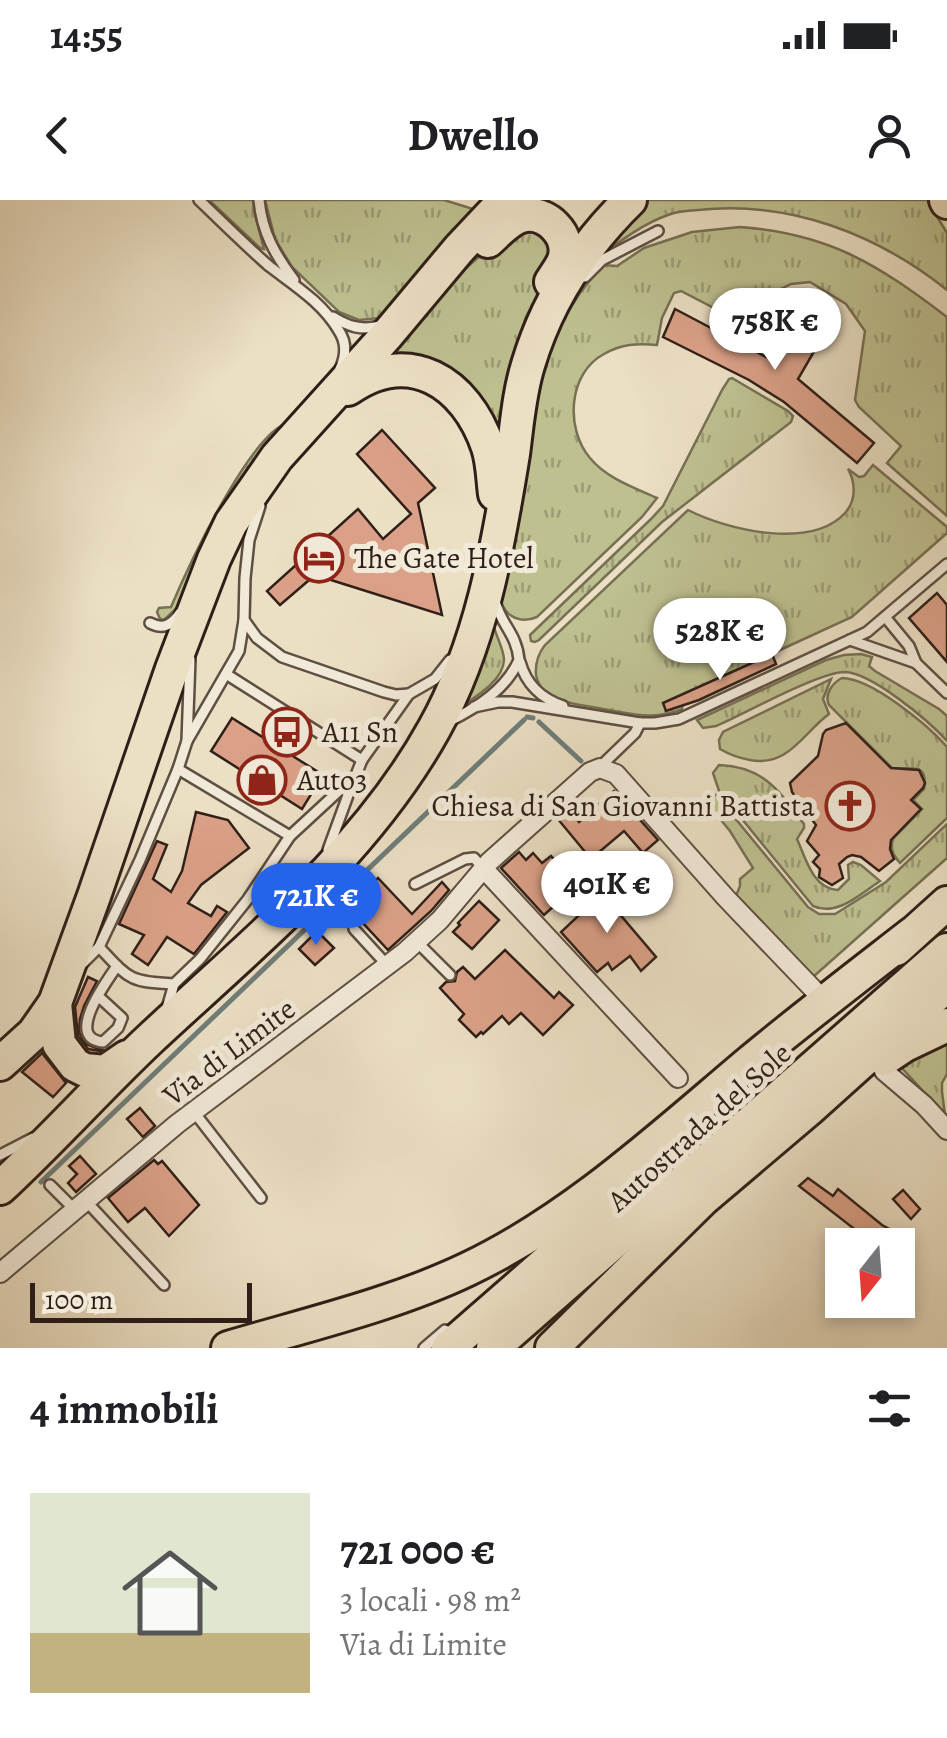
<!DOCTYPE html>
<html lang="it">
<meta charset="utf-8">
<style>
body{margin:0;font-family:Alegreya,serif;background:#f6f6f6;color:#202124;height:100vh;display:flex;flex-direction:column;font-size:38px;white-space:nowrap}
*{box-sizing:border-box;margin:0}
p{font-size:32px;color:#757577}
.icon{flex:none;width:55px;height:55px;fill:none;stroke:currentColor;stroke-width:2;stroke-linecap:round;stroke-linejoin:round}
.map{position:relative;height:1148px;overflow:hidden}
.details{display:flex;flex-direction:column;background:#fff;flex:1}
.details>*{flex:none}
.needle{width:65px;rotate:197deg}
.controls{position:absolute;left:825px;top:1028px;display:grid;gap:20px}
.controls a{display:grid;place-items:center;width:90px;height:90px;border-radius:0px;background:#fff;box-shadow:0 5px 15px #0003;font-size:50px}
.scale{position:absolute;left:30px;bottom:25px;width:222px;box-sizing:border-box;padding-left:10px;border:5px solid #2f1f18;border-top:0;font-size:28px;line-height:35px;white-space:nowrap;color:#2f1f18;-webkit-text-stroke:8px #f2ead9;paint-order:stroke}
.price{position:absolute;translate:-50% -85px;padding:0 22px;border-radius:35px;background:#fff;color:#222;font-size:32px;line-height:65px;filter:drop-shadow(0 2px 5px #0008)}
.price::after{content:'';position:absolute;left:50%;top:60px;width:30px;height:22px;margin-left:-15px;background:inherit;clip-path:polygon(0 0,100% 0,50% 100%)}
.price.on{background:#2563eb;color:#fff}
ul{padding:0;list-style:none}
li{display:flex;align-items:center;gap:30px;height:250px;padding:0 30px}
li+li{border-top:2px solid #e0e0e0}
li span{display:grid;place-items:center;flex:none;width:280px;height:200px;border-radius:0px;color:#555}
li>.icon{margin-inline-start:auto}
span .icon{width:120px;height:120px;fill:#fffc;stroke-width:1}
li b{font-size:42px}
h2{display:flex;justify-content:space-between;align-items:center;height:120px;padding:0 30px;font-size:42px}
.status{display:flex;justify-content:space-between;align-items:center;height:70px;padding:0 50px;background:#fff;direction:ltr}
.status svg{height:28px;fill:currentColor}
header{display:flex;justify-content:space-between;align-items:center;height:130px;padding:0 30px;background:#fff;font-size:45px;font-weight:700}
.map>svg:first-child{display:block}
</style>
<div class="status"><b>14:55</b><svg viewBox="0 0 49 12"><path d="M0 12V9h3v3zM5 12V6h3v6zM10 12V3h3v9zM15 12V0h3v12zM26 1h20v11H26zM47 4h2v5h-2z"/></svg></div>
<header><svg class="icon" aria-label="back" viewBox="0 0 24 24"><path d="M15 5l-7 7 7 7"/></svg>Dwello<svg class="icon" aria-label="person" viewBox="0 0 24 24"><circle cx="12" cy="8" r="4"/><path d="M4 21q1-7 8-7t8 7"/></svg></header>
<div class="map">
<svg width="947" height="1148" viewBox="0 0 947 1148">
<defs>
<pattern id="grass-tufts" width="24" height="20" patternUnits="userSpaceOnUse" patternTransform="scale(2.5)"><rect width="24" height="20" fill="#bec090"/><path d="M3 7l-1-3M5 7V3M7 7l1-3M15 17l-1-3M17 17v-4M19 17l1-3" fill="none" stroke="#9b9b75"/></pattern>
</defs>
<rect width="100%" height="100%" fill="#ebdfc4"/>
<filter id="stains"><feTurbulence type="fractalNoise" baseFrequency=".002" numOctaves="4"/><feColorMatrix values="0 0 0 0 .2 0 0 0 0 .09 0 0 0 0 .02 0 0 0 .5 -.17"/></filter>
<radialGradient id="worn" r=".72"><stop offset=".6" stop-color="#630" stop-opacity="0"/><stop offset="1" stop-color="#630" stop-opacity=".3"/></radialGradient>
<g fill="url(#grass-tufts)" stroke="#767054" stroke-width="2.5">
<polygon points="209,0 253,0 255,15 264,49 260,48"/>
<polygon points="265,0 444,0 483,12 380,118 359,120 339,112 292,67 275,39"/>
<path d="M643,0H927L947,33V90C877,34 789,0 698,10C689,11 677,11 668,15C647,22 619,41 602,55Z"/>
<polygon points="513,27 550,33 551,70 526,117 509,169 508,234 493,241 383,159 465,69"/>
<path d="M740,27C830,34 877,64 947,117V316L887,263L901,246L859,207L855,200L865,131L846,104L810,82L791,84L779,90L756,120L750,124L743,123L681,91L674,93L662,118L657,145C638,143 621,144 604,154C568,173 565,229 590,258C606,278 635,288 657,298L642,317L537,417C518,425 502,414 499,395L522,228L555,132L580,93L602,65L617,66L644,48L692,32Z"/>
<polygon points="732,178 788,211 793,216 791,222 662,322 539,440 535,442 531,441 530,435 651,319 663,306 722,190 729,179"/>
<path d="M287,223L179,406L164,420L160,419L157,412L159,408L171,407C188,367 248,237 287,223Z"/>
<path d="M873,265L947,327V333L852,417L684,494L682,509C675,512 667,514 659,515C640,517 621,512 603,509C581,504 541,504 536,475C535,463 538,454 545,445L688,310C727,330 811,350 845,313C856,301 856,283 848,269L859,277L864,276Z"/>
<path d="M492,426L494,427C497,438 504,450 504,460C503,482 473,498 458,509Z"/>
<path d="M861,454L872,457L869,466L875,471L939,509L947,516V541C929,521 872,473 845,472C819,472 744,514 716,526L703,528L697,520L826,460L844,455Z"/>
<path d="M842,478C871,478 928,525 947,547V618L900,663C893,655 890,649 893,639L922,609L913,600L924,589C929,561 909,570 892,568L829,505C824,495 832,483 842,478Z"/>
<path d="M831,479L823,499L829,514C803,533 789,567 750,560C739,558 730,555 720,549L719,540L723,532Z"/>
<path d="M719,565C765,567 779,591 804,624V628L797,639C806,659 813,689 838,690L849,679L848,665L853,662L861,665L880,681C860,694 837,717 813,706L719,591L713,573Z"/>
<polygon points="716,595 808,707 819,714 835,714 840,711 886,682 947,624 947,658 813,777 736,696 740,686 740,679 753,668 730,631 706,602"/>
<polygon points="947,840 947,874 942,883 942,892 945,915 901,867"/>
</g>
<g fill="none" stroke-linecap="round" stroke-linejoin="round">
<g stroke="#6f7d79" stroke-width="5">
<polyline points="527,517 533,518"/>
<polyline points="539,522 581,561"/>
<polyline points="41,982 524,520"/>
</g>
</g>
<g fill="#dba188" stroke="#2f1f18" stroke-width="2.5">
<polygon points="675,109 768,158 803,112 827,129 798,179 874,243 857,263 784,202 749,180 663,137"/>
<polygon points="382,230 435,288 418,303 442,415 315,375 280,405 267,391 358,309 383,339 411,314 357,254"/>
<polygon points="937,393 947,405 947,462 909,418"/>
<polygon points="772,454 776,464 699,500 666,511 663,503"/>
<polygon points="232,518 323,575 302,609 211,551"/>
<polygon points="846,523 891,568 919,570 925,583 923,588 911,600 921,609 891,640 890,649 894,659 879,671 861,657 852,655 847,657 839,664 843,678 832,685 819,677 820,669 813,662 819,655 807,641 816,625 792,592 790,583 818,556 823,534 826,530"/>
<polygon points="614,591 658,640 643,653 624,631 591,659 557,618 568,609 579,622"/>
<polygon points="196,612 228,620 249,648 201,685 188,703 211,716 217,706 227,712 194,754 167,737 148,765 132,754 144,735 119,724 157,641 167,645 153,679 171,692 182,671"/>
<polygon points="519,652 526,660 533,653 542,663 551,656 577,685 544,715 501,668"/>
<polygon points="378,678 412,714 442,682 449,690 431,711 388,750 348,707"/>
<polygon points="607,689 618,701 612,705 656,757 641,771 630,756 612,770 608,763 597,772 561,732"/>
<polygon points="479,701 499,720 472,749 453,732 460,725 458,723"/>
<polygon points="317,731 334,748 315,765 299,749"/>
<polygon points="505,750 554,798 559,792 573,805 543,835 521,813 509,824 502,816 483,834 481,832 476,837 459,820 464,814 440,788 446,782 455,781 457,772 463,767 475,779"/>
<polygon points="88,777 97,781 84,806 80,819 79,832 86,844 102,850 100,851 88,849 78,836 75,807"/>
<polygon points="42,853 66,883 53,897 22,872"/>
<polygon points="140,908 155,926 143,937 127,919"/>
<polygon points="80,956 96,974 76,992 68,983 77,974 69,966"/>
<polygon points="154,960 158,964 162,961 199,1005 169,1036 145,1008 128,1022 108,998"/>
<polygon points="808,978 833,996 838,989 882,1025 911,1041 910,1045 874,1035 873,1039 862,1035 799,986"/>
<polygon points="903,990 920,1009 911,1019 893,999"/>
</g>
<g fill="none" stroke-linecap="round" stroke-linejoin="round">
<g stroke="#5e4f43" stroke-width="14">
<g id="service">
<path d="M199,0C222,22 245,45 269,66C294,85 323,103 339,131C347,143 346,156 340,169"/>
<path d="M259,0C262,32 275,55 294,80"/>
<polyline points="585,77 602,60 658,31"/>
<path d="M333,117C348,126 361,131 379,126"/>
<polyline points="886,418 909,446 916,463 947,493"/>
<polyline points="244,420 257,438 282,457 384,492 396,495 409,494"/>
<path d="M150,423C163,430 172,425 180,413"/>
<polyline points="850,440 916,463"/>
<path d="M520,462C526,484 542,499 563,506"/>
<polyline points="226,474 362,560"/>
<polyline points="474,507 498,502 512,502 640,523 655,523 679,519 867,432 947,364"/>
<path d="M450,521C478,507 506,489 519,460C517,434 501,425 495,401"/>
<polyline points="187,541 239,451 244,420 245,378 249,340 260,306"/>
<polyline points="178,569 290,636"/>
<polyline points="604,569 605,562 635,533 640,523"/>
<polyline points="328,650 355,576"/>
<polyline points="415,684 465,659 474,658 484,669"/>
<polyline points="354,729 387,765"/>
<polyline points="417,742 450,775"/>
<path d="M99,747C129,779 129,782 174,784"/>
<polyline points="83,763 99,747 140,660 178,569 187,541 190,459"/>
<path d="M98,796L122,818L118,828L103,842C64,839 106,782 117,766"/>
<polyline points="167,808 174,784 200,759 248,699 290,636 356,575 362,560 409,494 435,479 450,460"/>
<polyline points="194,912 261,998"/>
<polyline points="0,955 33,938"/>
<polyline points="50,985 75,1010"/>
<polyline points="86,1001 164,1085"/>
<polyline points="424,1148 445,1130"/>
</g>
</g>
<g stroke="#5e4f43" stroke-width="22">
<g id="minor">
<polyline points="484,669 678,878"/>
<polyline points="884,871 924,905 947,930"/>
<polyline points="0,1073 177,924 405,752 440,720 489,662 590,572 600,568 616,574 726,698 814,790"/>
</g>
</g>
<g stroke="#2f1f18" stroke-width="38">
<g id="motorway">
<polyline points="946,0 947,2"/>
<path d="M488,41C498,32 508,20 521,16C546,9 572,36 564,60C561,68 555,75 551,82"/>
<path d="M348,189C409,146 466,182 488,247C493,262 493,279 495,294"/>
<polyline points="896,749 947,703"/>
<polyline points="55,803 59,844 75,865 85,870 105,872 127,857"/>
<polyline points="884,859 905,845 947,825"/>
<polyline points="0,864 34,833 55,803 94,696 172,469 214,359 231,323 277,257 387,135 459,49 505,0"/>
<path d="M0,988C52,940 99,887 150,839C252,744 366,652 434,529C481,445 498,347 513,254C517,224 519,194 528,165C547,101 583,46 630,0"/>
<path d="M228,1148C306,1125 395,1104 468,1069C573,1019 661,937 750,862C803,818 858,776 912,734"/>
<polyline points="448,1148 652,970"/>
<polyline points="493,1148 947,750"/>
<polyline points="552,1148 703,999 809,909 947,785"/>
</g>
</g>
<use href="#service" stroke="#f2ead9" stroke-width="9"/>
<use href="#minor" stroke="#f2ead9" stroke-width="18"/>
<use href="#motorway" stroke="#ebdfc4" stroke-width="32"/>
</g>
<defs>
<g id="hotel-ring" transform="scale(2.5)"><circle r="9.5" fill="#f2ead9" stroke="#8f2418" stroke-width="1.5"/><path d="M-6-4.5h1.5V1H6V5H4.5V3h-9V5H-6ZM-4 0a1.8 1.8 0 1 1 3.6 0ZM.5 0V-2.5h3Q6-2.5 6 0Z" fill="#8f2418"/></g>
<g id="bus-ring" transform="scale(2.5)"><circle r="9.5" fill="#f2ead9" stroke="#8f2418" stroke-width="1.5"/><path d="M-5-6H5V4H4V6H2V4H-2V6H-4V4H-5ZM-3.5-4V0h7V-4ZM-3.5 1.2v1.5H-2V1.2ZM2 1.2v1.5H3.5V1.2Z" fill="#8f2418"/></g>
<g id="shop-ring" transform="scale(2.5)"><circle r="9.5" fill="#f2ead9" stroke="#8f2418" stroke-width="1.5"/><path d="M-5-2.5h2.3a2.7 3.5 0 0 1 5.4 0H5L5.5 6h-11ZM-1.5-2.5h3a1.5 2.3 0 0 0-3 0Z" fill="#8f2418"/></g>
<g id="church-ring" transform="scale(2.5)"><circle r="9.5" fill="#f2ead9" stroke="#8f2418" stroke-width="1.5"/><path d="M-1.2-6h2.4v3.5h3.3v2.4h-3.3V6h-2.4V-.1h-3.3v-2.4h3.3Z" fill="#8f2418"/></g>
</defs>
<g fill-rule="evenodd">
<use href="#hotel-ring" x="319" y="358"/>
<use href="#bus-ring" x="287" y="532"/>
<use href="#shop-ring" x="262" y="580"/>
<use href="#church-ring" x="850" y="606"/>
</g>
<g text-anchor="middle" dominant-baseline="central" stroke-width="10" stroke-linejoin="round" paint-order="stroke">
<g font-size="30" fill="#2f1f18" stroke="#f2ead9" text-anchor="start">
<text x="354" y="358">The Gate Hotel</text>
<text x="322" y="532">A11 Sn</text>
<text x="297" y="580">Auto3</text>
<text x="815" y="606" text-anchor="end">Chiesa di San Giovanni Battista</text>
</g>
<g font-size="30" fill="#2f1f18" stroke="#f2ead9">
<text transform="translate(229 852) rotate(-37)">Via di Limite</text>
<text transform="translate(699 927) rotate(-42)">Autostrada del Sole</text>
</g>
</g>
<rect width="100%" height="100%" filter="url(#stains)"/>
<rect width="100%" height="100%" fill="url(#worn)"/>
</svg>
<div class="controls">
<a><svg class="needle" viewBox="-14 -14 28 28"><path d="M0-13l5 13h-10z" fill="#e53935"/><path d="M0 13l5-13h-10z" fill="#757577"/></svg></a>
</div>
<div class="scale">100 m</div>
<b class="price" style="left:775px;top:173px">758K €</b>
<b class="price" style="left:720px;top:483px">528K €</b>
<b class="price" style="left:607px;top:736px">401K €</b>
<b class="price on" style="left:316px;top:748px">721K €</b>
</div>
<section class="details">
<h2>4 immobili<svg class="icon" aria-label="filters" viewBox="0 0 24 24"><path d="M4 7h16M4 17h16"/><circle cx="9" cy="7" r="2"/><circle cx="15" cy="17" r="2"/></svg></h2>
<ul>
<li><span style="background:linear-gradient(#dfe7d0 70%,#c2b280 0)"><svg class="icon" aria-label="home" viewBox="0 0 24 24"><path d="M3 11l9-7 9 7M6 9v11h12V9"/></svg></span><div><b>721 000 €</b><p>3 locali · 98 m²</p><p>Via di Limite</p></div></li>
</ul>
</section>
